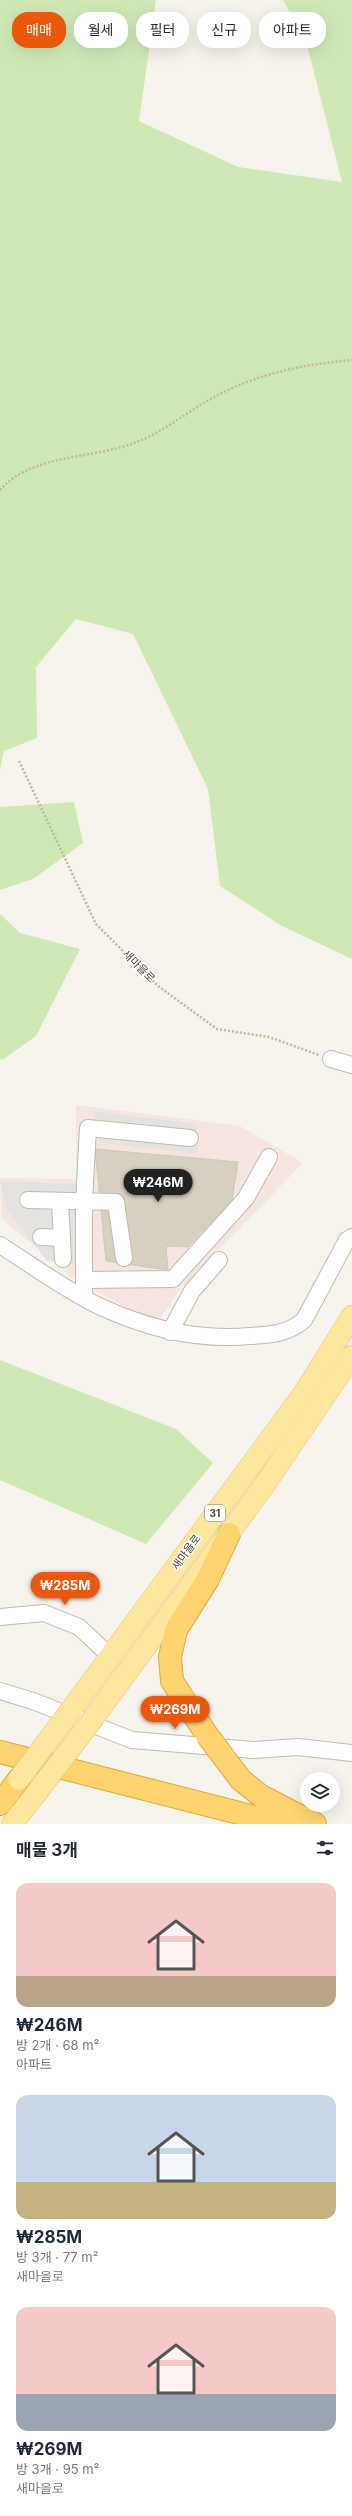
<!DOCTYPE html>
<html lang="ko">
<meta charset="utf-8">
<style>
body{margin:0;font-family:Inter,"Noto Sans KR",sans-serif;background:#f2f2f3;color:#1f2937;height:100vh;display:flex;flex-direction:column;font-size:15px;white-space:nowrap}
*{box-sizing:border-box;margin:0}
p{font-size:13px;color:#747a83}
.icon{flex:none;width:22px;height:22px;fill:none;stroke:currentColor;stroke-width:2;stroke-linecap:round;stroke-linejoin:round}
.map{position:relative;height:1824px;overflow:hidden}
.details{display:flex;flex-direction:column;background:#fff;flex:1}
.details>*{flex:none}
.banner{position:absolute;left:12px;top:12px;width:328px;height:36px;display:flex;gap:8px}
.fabs{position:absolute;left:300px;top:1772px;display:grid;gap:8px}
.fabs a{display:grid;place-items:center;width:40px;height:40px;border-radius:50%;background:#fff;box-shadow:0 4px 16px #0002;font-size:20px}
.price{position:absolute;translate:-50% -34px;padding:0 9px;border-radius:14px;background:#ea580c;color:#fff;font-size:13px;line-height:26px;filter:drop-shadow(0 1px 2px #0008)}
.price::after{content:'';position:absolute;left:50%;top:24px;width:12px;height:9px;margin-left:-6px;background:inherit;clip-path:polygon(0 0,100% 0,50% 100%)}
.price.selected{background:#222;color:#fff}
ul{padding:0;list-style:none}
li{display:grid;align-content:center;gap:8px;height:212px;padding:0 16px}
li span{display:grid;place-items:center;height:124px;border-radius:12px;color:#555}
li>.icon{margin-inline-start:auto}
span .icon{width:72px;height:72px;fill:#fffc;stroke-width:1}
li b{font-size:17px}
h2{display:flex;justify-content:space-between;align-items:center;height:48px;padding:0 16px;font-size:17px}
.chip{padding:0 14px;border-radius:16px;background:#fff;box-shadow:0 4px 16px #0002;font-size:14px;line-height:36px}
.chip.selected{background:#ea580c;color:#fff}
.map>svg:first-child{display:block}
</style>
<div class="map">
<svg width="352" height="1824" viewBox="0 0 352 1824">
<rect width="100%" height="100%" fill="#f6f3ec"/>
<polygon fill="#f5e4e0" points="76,1105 240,1126 303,1163 181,1289 157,1323 79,1283 2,1219 0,1178 76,1179"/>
<g fill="#cfe9b5">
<polygon points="0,0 156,0 139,121 238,167 342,182 307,45 283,0 352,0 352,959 282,926 220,886 208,789 133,634 76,619 36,667 37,738 4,751 0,770"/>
<polygon points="74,802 83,843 33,879 0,890 0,807"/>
<polygon points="0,914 20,933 80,949 36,1036 2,1060 0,1058"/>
<polygon points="0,1360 176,1429 213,1463 146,1544 0,1480"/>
</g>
<g fill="#e5e3e0">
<polygon points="93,1111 196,1124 198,1153 100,1143"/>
<polygon points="0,1181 79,1184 76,1264 47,1261 7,1209"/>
</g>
<polygon fill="#d7d0c1" stroke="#d2c8b4" points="95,1149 238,1162 232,1200 188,1247 166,1246 168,1270 106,1261"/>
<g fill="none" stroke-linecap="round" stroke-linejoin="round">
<g stroke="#c1bbae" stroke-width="18">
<g id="minor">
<polyline points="331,1059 352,1065"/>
<polyline points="28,1200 116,1202 124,1258"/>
<polyline points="60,1202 63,1259"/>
<polyline points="41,1237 62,1238"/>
<path d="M0,1245C30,1264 67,1291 99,1306C146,1328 197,1341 250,1336C269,1335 288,1334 304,1320L347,1240L352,1237"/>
<polyline points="84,1280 173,1279 246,1198 269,1157"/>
<polyline points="84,1297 84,1202 88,1128 190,1138"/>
<polyline points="170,1332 192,1291 219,1260"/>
<polyline points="0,1617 44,1613 79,1627 110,1656"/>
<polyline points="0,1691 33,1701 132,1740 253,1750 298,1747 352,1753"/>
</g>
</g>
<g stroke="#e4c56b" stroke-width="22">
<g id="major">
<polyline points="73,1707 304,1393 352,1316"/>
<polyline points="95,1716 263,1487 352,1356"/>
<polyline points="12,1824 35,1795"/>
</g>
</g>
<g stroke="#ddaa3e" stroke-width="24">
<g id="highway">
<polyline points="207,1735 172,1681 170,1657 176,1630 208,1579 229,1534"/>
<polyline points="0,1752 282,1824"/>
<polyline points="241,1780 261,1796 315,1824"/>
<polyline points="0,1804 19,1779"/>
</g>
</g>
<g stroke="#c3b89f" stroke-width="2.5" stroke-dasharray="2 2" stroke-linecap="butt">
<path d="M0,490C31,454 92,459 134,443C165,432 190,409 218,395C260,373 306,364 352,360"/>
<polyline points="19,761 96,924 158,986 217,1029 269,1037 319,1055"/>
</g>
<use href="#minor" stroke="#fff" stroke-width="16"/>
<use href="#major" stroke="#fde69d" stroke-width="21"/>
<use href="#highway" stroke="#fdd46f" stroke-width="22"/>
<g stroke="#e4c56b" stroke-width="22" stroke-linecap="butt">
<g id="major-bridge">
<polyline points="19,1779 73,1707"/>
<polyline points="35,1795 95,1716"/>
</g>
</g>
<g stroke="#ddaa3e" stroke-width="24" stroke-linecap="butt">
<polyline id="highway-bridge" points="207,1735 241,1780"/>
</g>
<use href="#major-bridge" stroke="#fde69d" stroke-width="21"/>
<use href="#highway-bridge" stroke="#fdd46f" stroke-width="22"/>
</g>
<g text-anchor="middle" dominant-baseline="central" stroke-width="3" stroke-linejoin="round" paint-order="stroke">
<rect fill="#fff" stroke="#807c74" stroke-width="1" x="205" y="1505" width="20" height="16" rx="3"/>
<g font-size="10" font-weight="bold" fill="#4a4439">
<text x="215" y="1513">31</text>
</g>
<g font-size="11" fill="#4a4439" stroke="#fff">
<text transform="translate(139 966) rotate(45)">새마을로</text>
<text transform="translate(186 1552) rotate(-54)">새마을로</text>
</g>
</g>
</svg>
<div class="fabs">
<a><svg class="icon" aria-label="layers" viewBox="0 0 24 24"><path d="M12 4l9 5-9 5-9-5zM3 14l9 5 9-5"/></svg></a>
</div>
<b class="price selected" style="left:158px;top:1203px">₩246M</b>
<b class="price" style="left:65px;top:1606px">₩285M</b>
<b class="price" style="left:175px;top:1730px">₩269M</b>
<div class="banner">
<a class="chip selected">매매</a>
<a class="chip">월세</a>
<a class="chip">필터</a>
<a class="chip">신규</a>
<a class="chip">아파트</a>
</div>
</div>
<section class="details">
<h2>매물 3개<svg class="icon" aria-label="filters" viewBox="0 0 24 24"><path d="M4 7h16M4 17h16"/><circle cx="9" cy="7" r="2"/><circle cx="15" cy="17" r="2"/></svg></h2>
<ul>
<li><span style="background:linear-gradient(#f6c9c9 75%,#b9a48a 0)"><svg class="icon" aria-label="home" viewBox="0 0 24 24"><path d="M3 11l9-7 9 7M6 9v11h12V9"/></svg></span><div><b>₩246M</b><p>방 2개 · 68 m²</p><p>아파트</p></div></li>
<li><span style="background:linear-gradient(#c9d6e8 70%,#c2b280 0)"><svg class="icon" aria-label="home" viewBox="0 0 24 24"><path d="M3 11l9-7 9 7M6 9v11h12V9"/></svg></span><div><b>₩285M</b><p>방 3개 · 77 m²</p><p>새마을로</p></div></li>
<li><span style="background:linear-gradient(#f6c9c9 70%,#9aa5b1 0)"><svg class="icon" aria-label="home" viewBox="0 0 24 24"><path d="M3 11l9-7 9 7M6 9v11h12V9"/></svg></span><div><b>₩269M</b><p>방 3개 · 95 m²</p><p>새마을로</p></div></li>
</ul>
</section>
